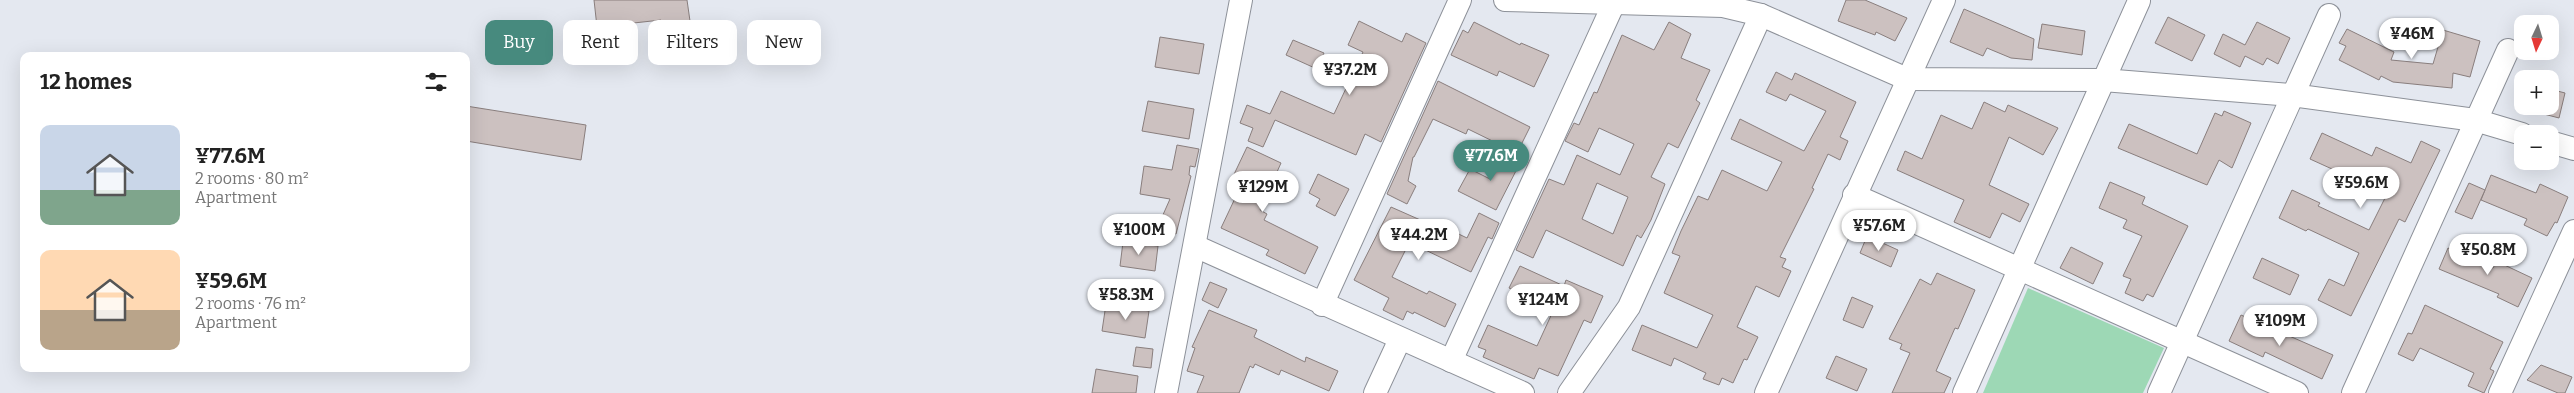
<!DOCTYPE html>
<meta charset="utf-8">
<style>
body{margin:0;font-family:Bitter,serif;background:#f2f2f2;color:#222;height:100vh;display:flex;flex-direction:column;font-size:19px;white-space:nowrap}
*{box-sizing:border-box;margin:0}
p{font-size:16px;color:#767676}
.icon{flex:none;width:28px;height:28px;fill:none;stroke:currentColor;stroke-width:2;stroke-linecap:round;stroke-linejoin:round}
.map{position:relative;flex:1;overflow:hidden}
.panel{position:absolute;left:20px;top:52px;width:450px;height:320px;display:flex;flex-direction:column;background:#fff;border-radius:10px;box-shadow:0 5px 20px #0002}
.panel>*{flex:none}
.banner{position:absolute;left:485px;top:20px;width:475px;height:45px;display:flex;gap:10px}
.needle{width:32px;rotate:184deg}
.controls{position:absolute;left:2514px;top:15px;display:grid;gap:10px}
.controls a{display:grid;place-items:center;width:45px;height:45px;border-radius:10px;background:#fff;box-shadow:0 5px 20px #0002;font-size:25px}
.price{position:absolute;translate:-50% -42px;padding:0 11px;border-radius:18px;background:#fff;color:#222;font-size:16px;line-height:32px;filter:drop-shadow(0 1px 2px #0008)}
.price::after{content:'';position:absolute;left:50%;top:30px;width:15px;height:11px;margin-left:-8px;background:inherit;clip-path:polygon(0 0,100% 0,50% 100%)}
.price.on{background:#478a7e;color:#fff}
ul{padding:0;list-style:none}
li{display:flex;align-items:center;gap:15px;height:125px;padding:0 20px}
li span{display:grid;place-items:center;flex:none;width:140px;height:100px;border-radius:10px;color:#555}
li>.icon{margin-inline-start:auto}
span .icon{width:60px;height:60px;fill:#fffc;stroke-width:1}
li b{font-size:21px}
h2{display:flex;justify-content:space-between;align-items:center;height:60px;padding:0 20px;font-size:21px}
.tag{padding:0 18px;border-radius:10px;background:#fff;box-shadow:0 5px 20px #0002;font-size:18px;line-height:45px}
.tag.on{background:#478a7e;color:#fff}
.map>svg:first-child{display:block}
</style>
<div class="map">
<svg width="2574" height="393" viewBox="0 0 2574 393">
<rect width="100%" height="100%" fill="#e4e8f0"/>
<polygon fill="#9dd8b5" points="2028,288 2164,348 2143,393 1983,393"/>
<g fill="#ccc1c0" stroke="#897e7d" fill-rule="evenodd">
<polygon points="594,0 687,0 690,21 662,26 661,20 597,27"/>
<polygon points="1846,0 1865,0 1907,18 1895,41 1876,32 1875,35 1838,21"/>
<polygon points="1964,9 2034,39 2032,60 2011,58 1987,48 1983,56 1950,42"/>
<polygon points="2168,17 2205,35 2192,61 2155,43"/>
<polygon points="1359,21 1402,42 1406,33 1426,43 1381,142 1365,134 1356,155 1275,120 1263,147 1248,141 1253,128 1240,123 1247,105 1270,114 1281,91 1334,114 1363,52 1348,45"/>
<polygon points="1474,22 1520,45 1521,43 1549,55 1534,87 1499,71 1497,76 1451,55 1463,30 1468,33"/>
<path d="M1669,22L1691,34L1681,58L1710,70L1696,100L1700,103L1678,148L1668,143L1651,177L1665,184L1651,220L1641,238L1637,235L1623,266L1546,230L1533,258L1516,250L1549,179L1564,185L1577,155L1620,175L1634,144L1599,128L1588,152L1565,141L1574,123L1579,125L1594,92L1597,93L1622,35L1654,50ZM1597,183L1628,197L1613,234L1582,219Z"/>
<polygon points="2257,22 2290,38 2278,64 2267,58 2263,65 2245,56 2240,67 2214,54 2223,34 2245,45"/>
<polygon points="2042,24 2085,31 2082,55 2038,48"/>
<polygon points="2347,29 2394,52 2391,60 2433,64 2443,30 2480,41 2470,77 2453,73 2452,88 2393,82 2381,76 2379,80 2339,60 2346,46 2339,43"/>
<polygon points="1160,37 1204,44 1199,74 1155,67"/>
<polygon points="1293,40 1324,53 1317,69 1286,55"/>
<polygon points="1776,72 1792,80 1795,73 1856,102 1840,137 1848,141 1840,160 1828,154 1812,188 1814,189 1780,257 1786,259 1782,267 1791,271 1779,297 1756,286 1737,327 1758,337 1747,360 1744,359 1733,383 1722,378 1719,385 1703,379 1706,373 1674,358 1671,366 1632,350 1642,325 1697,348 1713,315 1664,293 1680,256 1672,253 1681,231 1698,196 1708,200 1722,170 1767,191 1782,162 1731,139 1740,119 1804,151 1826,111 1790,94 1786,101 1766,92"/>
<polygon points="1438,81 1530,127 1517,153 1468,129 1466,134 1433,119 1414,157 1413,157 1408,181 1416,186 1407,204 1387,194"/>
<polygon points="2522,85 2522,106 2550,106 2550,89 2565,93 2559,118 2517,107"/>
<polygon points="1148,101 1194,109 1189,139 1142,131"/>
<polygon points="1984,102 2005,112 2008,105 2058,128 2043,155 2009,137 1989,185 2029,204 2020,222 2002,213 1990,238 1954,222 1964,200 1897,170 1905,151 1922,159 1941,115 1972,129"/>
<polygon points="466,106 586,125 581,160 466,141"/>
<polygon points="2224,111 2251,123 2232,168 2219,160 2207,185 2118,148 2129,124 2197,154 2215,113 2222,116"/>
<polygon points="2322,133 2372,156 2376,147 2411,163 2421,141 2440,150 2405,222 2399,219 2351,316 2318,300 2329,279 2344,286 2359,253 2308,229 2306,231 2279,218 2292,190 2320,203 2318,206 2369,230 2387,194 2310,159"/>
<polygon points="1177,145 1199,149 1195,167 1190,166 1189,175 1191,176 1176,234 1158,226 1170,199 1140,194 1144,166 1172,170"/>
<polygon points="1247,147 1281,163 1260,210 1267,214 1264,220 1318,247 1305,274 1266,255 1269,250 1221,228 1238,192 1228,187"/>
<polygon points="1502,152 1521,161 1496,210 1458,191 1470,169 1490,179"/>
<polygon points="1318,174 1349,189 1335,216 1316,206 1320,199 1309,193"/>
<polygon points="2491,175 2536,193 2540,184 2568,197 2557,223 2555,222 2547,236 2524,225 2527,219 2481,200"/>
<polygon points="2110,182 2145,197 2142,204 2188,226 2153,297 2147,294 2143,301 2125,293 2131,279 2123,276 2142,236 2123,228 2127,220 2099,208"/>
<polygon points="2469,183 2485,190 2472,219 2455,212"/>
<polygon points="1391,207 1443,230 1444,227 1467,238 1479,213 1499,223 1492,239 1488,237 1471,272 1415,245 1413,248 1408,245 1392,277 1427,294 1429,291 1456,304 1445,327 1414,312 1413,314 1407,311 1403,320 1383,310 1389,298 1354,280"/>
<polygon points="1867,236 1898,250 1891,267 1860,253"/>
<polygon points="1123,242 1158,246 1155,271 1120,266"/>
<polygon points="2071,247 2103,263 2093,284 2060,268"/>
<polygon points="2448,248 2493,268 2496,261 2532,278 2518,307 2497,297 2499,294 2439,269"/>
<polygon points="2262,258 2299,275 2290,295 2253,278"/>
<polygon points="1520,266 1564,286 1566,280 1603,296 1591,323 1584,320 1558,376 1539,368 1534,379 1483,357 1486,350 1478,347 1488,325 1537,346 1554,309 1509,288"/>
<polygon points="1937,273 1975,290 1958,329 1955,328 1936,371 1951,378 1944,393 1892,393 1910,353 1900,349 1902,344 1889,339 1920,279 1931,285"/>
<polygon points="1210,282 1227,289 1218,308 1202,300"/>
<polygon points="1852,297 1873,306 1863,328 1843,320"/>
<polygon points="1106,304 1149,311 1145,338 1102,331"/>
<polygon points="2425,305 2503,342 2490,369 2494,371 2484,393 2468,386 2474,373 2433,354 2420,348 2413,361 2398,354 2408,333 2412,334"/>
<polygon points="1209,310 1257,330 1254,337 1305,362 1306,357 1338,371 1329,391 1281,370 1279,375 1255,364 1253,368 1250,366 1239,393 1197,393 1204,376 1187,371 1195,348 1192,347"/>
<polygon points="2241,315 2333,355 2322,379 2265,352 2263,357 2229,341"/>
<polygon points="1136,347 1153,349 1151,368 1133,366"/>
<polygon points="1836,356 1867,369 1857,391 1826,378"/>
<polygon points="2541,365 2572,377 2565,393 2558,393 2527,380"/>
<polygon points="1096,369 1138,376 1136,393 1092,393"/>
</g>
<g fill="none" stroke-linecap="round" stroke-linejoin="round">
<g stroke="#8d9199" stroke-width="24">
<g id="minor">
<polyline points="1505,0 1723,6 1761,15 1907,79 2103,80 2292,95 2475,120 2522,134"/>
<polyline points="2550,142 2574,149"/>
<polyline points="1854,195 2297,393"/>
<polyline points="1195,246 1523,393"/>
<polyline points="1322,305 1460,0"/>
<polyline points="1451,361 1614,3"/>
<polyline points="1166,393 1241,0"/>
<polyline points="1375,393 1400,339"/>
<polyline points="1569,393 1629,307 1761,15"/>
<polyline points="1766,393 1944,0"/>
<polyline points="1964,393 2139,1"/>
<polyline points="2159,393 2329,15"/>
<polyline points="2353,393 2508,50"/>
<polyline points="2500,393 2574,231"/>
</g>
</g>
<use href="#minor" stroke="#fff" stroke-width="22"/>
</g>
</svg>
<div class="controls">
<a><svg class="needle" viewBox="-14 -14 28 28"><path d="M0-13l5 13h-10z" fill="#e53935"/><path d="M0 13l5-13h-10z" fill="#767676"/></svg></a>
<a>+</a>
<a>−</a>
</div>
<b class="price" style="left:2412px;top:60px">¥46M</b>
<b class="price" style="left:1350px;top:96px">¥37.2M</b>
<b class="price on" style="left:1491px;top:182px">¥77.6M</b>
<b class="price" style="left:2361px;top:209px">¥59.6M</b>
<b class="price" style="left:1263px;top:213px">¥129M</b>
<b class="price" style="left:1879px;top:252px">¥57.6M</b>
<b class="price" style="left:1139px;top:256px">¥100M</b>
<b class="price" style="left:1419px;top:261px">¥44.2M</b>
<b class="price" style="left:2488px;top:276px">¥50.8M</b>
<b class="price" style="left:1126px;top:321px">¥58.3M</b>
<b class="price" style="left:1543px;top:326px">¥124M</b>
<b class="price" style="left:2280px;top:347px">¥109M</b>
<div class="banner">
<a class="tag on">Buy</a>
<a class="tag">Rent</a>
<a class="tag">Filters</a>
<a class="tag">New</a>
</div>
<section class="panel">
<h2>12 homes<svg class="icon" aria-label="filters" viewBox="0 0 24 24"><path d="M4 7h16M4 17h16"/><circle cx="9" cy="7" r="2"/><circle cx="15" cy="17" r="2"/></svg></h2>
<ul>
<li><span style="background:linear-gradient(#c9d6e8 65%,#7fa58c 0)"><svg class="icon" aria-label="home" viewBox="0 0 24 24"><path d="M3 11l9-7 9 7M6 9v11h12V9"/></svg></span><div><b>¥77.6M</b><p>2 rooms · 80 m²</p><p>Apartment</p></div></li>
<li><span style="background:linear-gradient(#ffd9b3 60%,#b9a48a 0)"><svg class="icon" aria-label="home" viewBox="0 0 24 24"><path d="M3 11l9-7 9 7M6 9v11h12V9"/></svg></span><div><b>¥59.6M</b><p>2 rooms · 76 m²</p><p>Apartment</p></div></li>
</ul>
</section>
</div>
